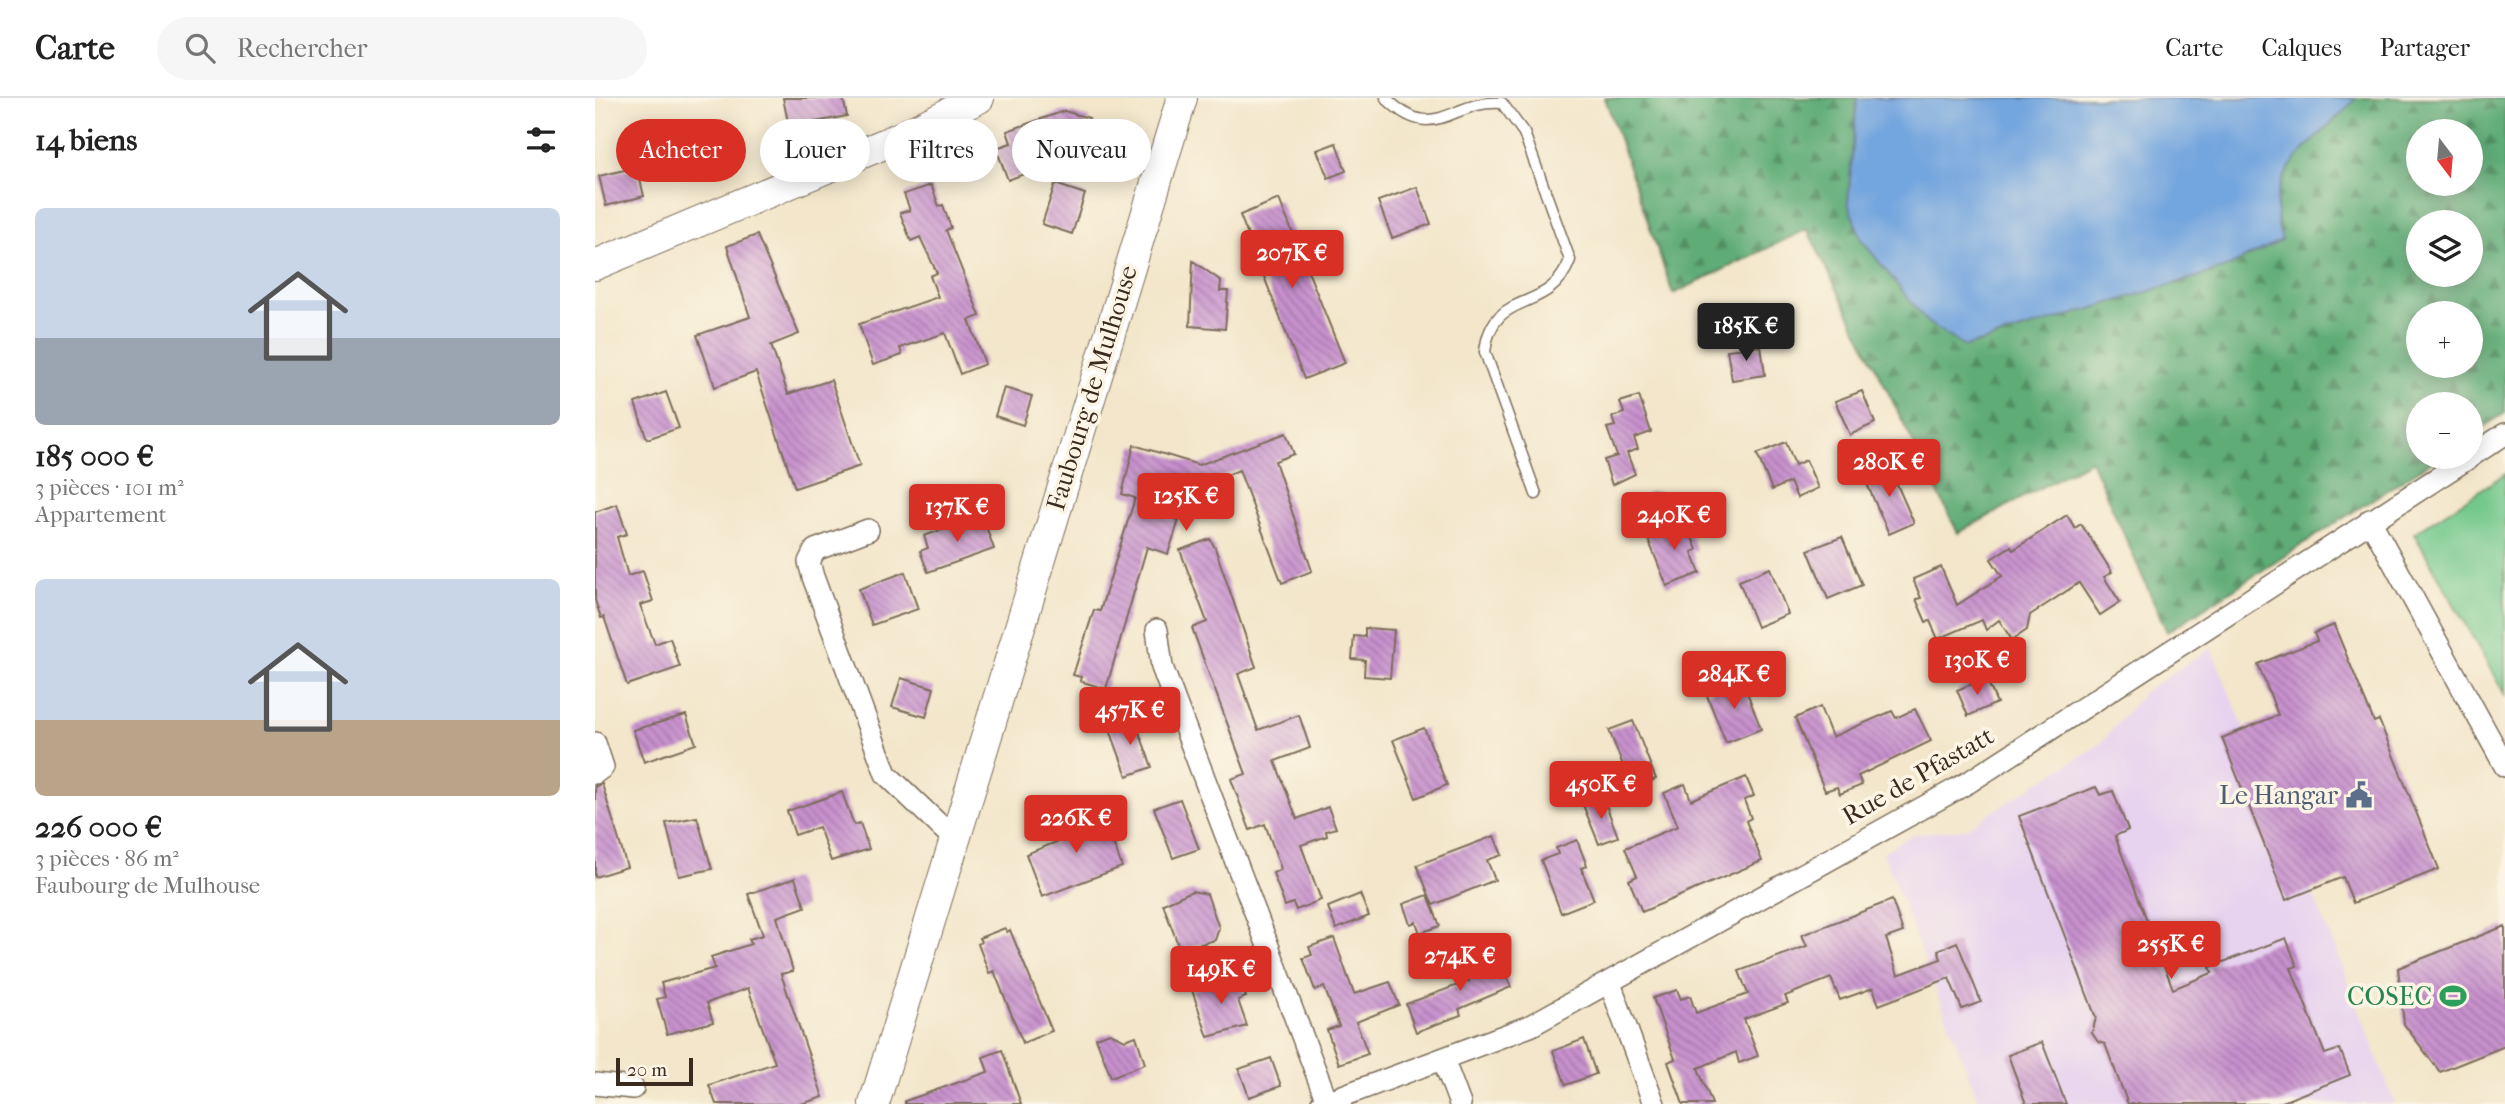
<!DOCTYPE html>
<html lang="fr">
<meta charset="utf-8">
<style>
body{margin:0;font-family:"IM FELL French Canon",serif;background:#f6f6f6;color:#222;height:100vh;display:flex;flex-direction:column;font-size:26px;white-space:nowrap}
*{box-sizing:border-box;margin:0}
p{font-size:23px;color:#767676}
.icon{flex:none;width:38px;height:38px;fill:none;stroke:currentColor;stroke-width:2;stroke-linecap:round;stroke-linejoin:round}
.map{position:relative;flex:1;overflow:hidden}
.details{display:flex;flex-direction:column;background:#fff;width:595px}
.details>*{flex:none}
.top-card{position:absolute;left:21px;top:21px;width:665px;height:63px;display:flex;gap:14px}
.needle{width:46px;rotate:164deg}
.fabs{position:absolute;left:1811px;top:21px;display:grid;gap:14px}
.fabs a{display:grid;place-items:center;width:77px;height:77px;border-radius:50%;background:#fff;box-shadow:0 4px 18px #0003;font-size:35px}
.scale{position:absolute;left:21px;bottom:18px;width:77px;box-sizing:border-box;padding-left:7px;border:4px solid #3b2a1e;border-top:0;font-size:19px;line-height:24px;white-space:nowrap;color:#3b2a1e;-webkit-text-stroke:5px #fcf5e5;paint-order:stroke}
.price{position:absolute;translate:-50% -60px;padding:0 16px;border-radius:7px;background:#d93025;color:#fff;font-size:23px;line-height:46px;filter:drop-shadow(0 2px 4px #0008)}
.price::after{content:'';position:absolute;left:50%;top:42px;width:21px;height:16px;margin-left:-10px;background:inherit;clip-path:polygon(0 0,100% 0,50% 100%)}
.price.current{background:#222;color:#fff}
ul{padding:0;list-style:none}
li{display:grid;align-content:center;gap:14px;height:371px;padding:0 35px}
li span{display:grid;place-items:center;height:217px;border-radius:10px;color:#555}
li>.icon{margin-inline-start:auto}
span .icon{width:126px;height:126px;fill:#fffc;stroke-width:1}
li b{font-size:30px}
h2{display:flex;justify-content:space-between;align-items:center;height:84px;padding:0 35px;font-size:30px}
.tag{padding:0 24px;border-radius:32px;background:#fff;box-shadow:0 4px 18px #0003;font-size:24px;line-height:63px}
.tag.current{background:#d93025;color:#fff}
header{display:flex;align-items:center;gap:42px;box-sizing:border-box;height:98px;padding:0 35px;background:#fff;border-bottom:2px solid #e0e0e0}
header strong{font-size:33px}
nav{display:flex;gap:38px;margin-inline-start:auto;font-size:24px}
.search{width:490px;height:63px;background:#f6f6f6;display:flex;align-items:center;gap:18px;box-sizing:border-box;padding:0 24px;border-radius:38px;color:#767676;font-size:26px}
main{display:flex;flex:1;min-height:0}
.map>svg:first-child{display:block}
</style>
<header>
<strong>Carte</strong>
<div class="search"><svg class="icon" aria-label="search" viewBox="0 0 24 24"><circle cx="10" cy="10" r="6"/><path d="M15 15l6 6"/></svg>Rechercher</div>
<nav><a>Carte</a><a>Calques</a><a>Partager</a></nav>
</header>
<main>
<section class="details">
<h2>14 biens<svg class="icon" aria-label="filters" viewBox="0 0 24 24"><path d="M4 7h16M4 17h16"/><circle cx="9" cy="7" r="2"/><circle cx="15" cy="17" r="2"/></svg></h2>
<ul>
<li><span style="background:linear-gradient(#c9d6e8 60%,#9aa5b1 0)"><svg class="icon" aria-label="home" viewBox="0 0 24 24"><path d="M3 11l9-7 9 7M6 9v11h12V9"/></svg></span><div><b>185 000 €</b><p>3 pièces · 101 m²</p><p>Appartement</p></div></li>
<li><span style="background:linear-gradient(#c9d6e8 65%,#b9a48a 0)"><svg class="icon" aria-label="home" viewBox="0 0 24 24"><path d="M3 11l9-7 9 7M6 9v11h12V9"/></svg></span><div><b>226 000 €</b><p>3 pièces · 86 m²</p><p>Faubourg de Mulhouse</p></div></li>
</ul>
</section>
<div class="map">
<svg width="1910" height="1006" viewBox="0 0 1910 1006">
<defs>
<pattern id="forest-firs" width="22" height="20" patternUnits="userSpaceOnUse" patternTransform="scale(1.75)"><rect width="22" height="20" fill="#5eac77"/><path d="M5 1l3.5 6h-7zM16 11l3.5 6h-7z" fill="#4f8c61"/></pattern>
<pattern id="building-back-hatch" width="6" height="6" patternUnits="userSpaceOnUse" patternTransform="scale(1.75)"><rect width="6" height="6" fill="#c791ce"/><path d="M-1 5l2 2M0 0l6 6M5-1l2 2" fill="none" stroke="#a377a7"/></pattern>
</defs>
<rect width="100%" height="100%" fill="#fcf5e5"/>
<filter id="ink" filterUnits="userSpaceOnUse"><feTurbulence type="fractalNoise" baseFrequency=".0143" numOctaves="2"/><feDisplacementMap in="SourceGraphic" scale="14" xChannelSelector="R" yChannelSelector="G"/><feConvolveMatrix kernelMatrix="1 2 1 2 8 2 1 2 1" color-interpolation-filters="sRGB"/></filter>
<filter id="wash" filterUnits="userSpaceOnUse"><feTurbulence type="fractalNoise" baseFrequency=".00686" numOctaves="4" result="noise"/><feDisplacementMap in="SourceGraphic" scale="28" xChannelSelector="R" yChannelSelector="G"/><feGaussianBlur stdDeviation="1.57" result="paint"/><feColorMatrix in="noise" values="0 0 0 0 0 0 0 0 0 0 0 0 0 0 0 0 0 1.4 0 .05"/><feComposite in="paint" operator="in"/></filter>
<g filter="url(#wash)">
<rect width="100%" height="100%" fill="#f3e6ca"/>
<polygon fill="#e7d2ef" points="1616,550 1743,857 1800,1006 1385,1006 1288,754 1319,736 1370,731 1505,646 1550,593"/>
<polygon fill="#73c88b" stroke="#577954" stroke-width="2" points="1910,376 1910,597 1819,435"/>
<path fill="url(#forest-firs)" stroke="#4c6b4a" stroke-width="2" fill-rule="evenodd" d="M1010,0H1262V36L1370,249L1501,209L1687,142C1664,73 1721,43 1761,0H1910V315L1876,337V306H1824V359H1843L1572,534L1496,362L1363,435L1212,131L1078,196ZM1824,33H1876V86H1824ZM1824,124H1876V177H1824ZM1824,215H1876V268H1824Z"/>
<g fill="#73a5de" stroke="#57687e" stroke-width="2">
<path d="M1262,0H1761C1722,46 1663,71 1687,142L1628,171L1370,249L1332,224L1266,141L1253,105Z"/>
<polygon points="1057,395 1066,396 1073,411 1033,426 1026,407"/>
</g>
<g id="blocks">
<g fill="url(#building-back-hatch)">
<polygon points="188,0 248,0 252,18 194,29"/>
<polygon points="469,13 494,20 486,39 491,53 413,82 401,50 416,45 412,33"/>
<polygon points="120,24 130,65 93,75 86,46 101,42 97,30"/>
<polygon points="741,45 751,73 733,80 722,52"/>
<polygon points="42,69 49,98 11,108 4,78"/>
<polygon points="460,86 490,96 477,136 447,126"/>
<polygon points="336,87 344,108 348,107 356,130 351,132 385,218 374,222 390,266 365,276 350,235 305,250 307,257 278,267 264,226 343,199 335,178 342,175 325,139 316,143 305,115 315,112 309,96"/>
<polygon points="822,89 836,126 797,140 783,103"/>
<polygon points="684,101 750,265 709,281 645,117"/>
<polygon points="162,137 204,236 176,247 193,296 236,282 265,368 200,390 161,274 120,289 102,237 155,219 132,148"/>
<polygon points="598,163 626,183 625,193 633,193 630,231 595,228"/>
<polygon points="1166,248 1170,277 1137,282 1132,252"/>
<polygon points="409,290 437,298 428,327 400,318"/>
<polygon points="1267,293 1280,325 1255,337 1240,303"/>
<polygon points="71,294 84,330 52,341 40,305"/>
<polygon points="1044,298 1056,334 1039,340 1043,351 1032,355 1040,376 1017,387 1009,362 1022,358 1012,330 1020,328 1017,319 1029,315 1025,304"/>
<polygon points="691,335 699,356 680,363 717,473 687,485 644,372 547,411 584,422 573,456 552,449 511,591 485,583 486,579 478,577 499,512 505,513 540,400 527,396 539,347 604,367"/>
<polygon points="1191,344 1200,367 1211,362 1223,390 1202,400 1195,384 1177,392 1162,356"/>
<polygon points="1293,366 1319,425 1294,436 1268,377"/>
<polygon points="22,406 32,436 22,439 33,478 48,473 58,503 45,507 60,546 75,540 85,569 32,587 9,519 6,520 0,502 0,414"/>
<polygon points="387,417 399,451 333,474 325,453 333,450 329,438"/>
<polygon points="1472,417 1480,430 1486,426 1517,474 1509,479 1525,504 1505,517 1484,485 1435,517 1432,532 1417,542 1404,522 1391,532 1387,522 1343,541 1335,523 1331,524 1321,501 1326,500 1318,481 1346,469 1362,507 1407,478 1396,461 1416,448 1418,452"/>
<polygon points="1090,421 1102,452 1097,454 1105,475 1072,488 1051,436"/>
<polygon points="1247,439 1267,487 1233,501 1213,452"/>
<polygon points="615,441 620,450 661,569 643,576 663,632 704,617 715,650 680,663 702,721 733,709 741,730 731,733 732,738 706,747 726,802 701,812 698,805 690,808 678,775 686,771 670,726 655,732 640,692 636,681 651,676 597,530 612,524 585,452"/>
<polygon points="1175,470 1193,516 1162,529 1144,483"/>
<polygon points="310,474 323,511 277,527 264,491"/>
<polygon points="1739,527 1779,624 1784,622 1844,771 1758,805 1748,779 1691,802 1627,640 1683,617 1663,566 1722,543 1719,535"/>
<polygon points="770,530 799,532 795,580 769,578 770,562 757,561 759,538 770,539"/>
<polygon points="306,580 339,590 331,619 297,609"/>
<polygon points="1391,580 1402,605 1373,618 1362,592"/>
<polygon points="1147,581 1166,631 1131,645 1111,595"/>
<polygon points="1225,609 1237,639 1297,613 1301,620 1320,611 1336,643 1263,678 1267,687 1245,696 1242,689 1230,693 1200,620"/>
<polygon points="91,617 101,646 49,664 38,632"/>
<polygon points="539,620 557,669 532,678 514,629"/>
<polygon points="1038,623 1061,681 1037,690 1014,632"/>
<polygon points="829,630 852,687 821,700 798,642"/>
<polygon points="1151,679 1159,698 1149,702 1156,720 1151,723 1167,763 1047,814 1034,782 1042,778 1030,750 1083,728 1069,695 1090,686 1096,702"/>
<polygon points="7,686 32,769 0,779 0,688"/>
<polygon points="1501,689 1505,697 1518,693 1533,732 1520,738 1578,891 1617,875 1615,869 1691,840 1702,868 1696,870 1730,956 1745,951 1755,977 1682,1006 1533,1006 1510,946 1503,944 1497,935 1501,920 1424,718"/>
<polygon points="247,694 259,727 265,725 274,751 236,763 224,729 200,737 192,713"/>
<polygon points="1008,699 1023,739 1004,746 988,707"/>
<polygon points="585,701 604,751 578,760 559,710"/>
<polygon points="505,709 527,769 447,799 431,756 482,736 476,720"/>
<polygon points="102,719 117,771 84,778 71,725"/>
<polygon points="899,738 907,757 892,762 900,782 838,807 822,767"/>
<polygon points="982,742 992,768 986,770 999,802 966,815 946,762 963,756 961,750"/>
<polygon points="200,780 210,809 182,819 198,873 186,876 228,999 206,1006 121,1006 114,987 180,965 153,890 112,905 118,924 72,936 62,901 70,899 66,885 120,870 116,859 156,846 154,841 168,837 153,796"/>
<polygon points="597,793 612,796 624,830 620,842 585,852 568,806"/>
<polygon points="765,796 774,818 741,831 733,809"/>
<polygon points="833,797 845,828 825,835 821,824 815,826 808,806"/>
<polygon points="1297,802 1308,834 1291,840 1303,877 1346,861 1343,852 1362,844 1386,904 1367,911 1354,880 1284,907 1278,890 1245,902 1236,880 1190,898 1193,905 1149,921 1163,958 1144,965 1141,954 1103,970 1117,1006 1088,1006 1073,964 1080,961 1058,900 1082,892 1086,901 1095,898 1101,915 1153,896 1144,873 1212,848 1207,837"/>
<polygon points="1910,828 1910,948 1845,974 1809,926 1803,870"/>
<polygon points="410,830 412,834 415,832 457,933 428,945 399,873 394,875 383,846 386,844 384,840"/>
<polygon points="739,840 759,896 795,884 804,907 761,924 773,956 744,966 732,932 744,928 729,889 720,892 708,860 717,857 714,849"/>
<polygon points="900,853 916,889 864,911 866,917 821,934 811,906 874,883 867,868"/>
<polygon points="629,879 643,882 646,887 651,899 643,902 652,928 613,939 597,892"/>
<polygon points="515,935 530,942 541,938 550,966 516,979 501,940"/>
<polygon points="989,941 1001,976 971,987 958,953"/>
<polygon points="1447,944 1471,1006 1431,1006 1413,957"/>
<polygon points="407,952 426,1006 310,1006 310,1003 393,974 388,959"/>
<polygon points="676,960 686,988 654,999 644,971"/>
</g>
</g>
</g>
<g filter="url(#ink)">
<use href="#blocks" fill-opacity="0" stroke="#7b6c5a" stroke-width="2"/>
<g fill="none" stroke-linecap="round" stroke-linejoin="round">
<g stroke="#7b6c5a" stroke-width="13">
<path id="lane" d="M791,0C839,49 858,0 907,5L929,35L975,162C954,219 897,188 890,254L941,396"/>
</g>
<g stroke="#7b6c5a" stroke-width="24">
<g id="street">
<polyline points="1876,358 1910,336"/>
<polyline points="1775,422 1910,668"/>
<polyline points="273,432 220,452 214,464 218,479 291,676 359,741"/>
<polyline points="562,532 567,569 733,1006"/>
<polyline points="0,645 8,669 0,675"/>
<polyline points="1015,885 1059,1006"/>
<polyline points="848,961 865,1006"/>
<polyline points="0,986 38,990"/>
<polyline points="726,1006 935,928 1374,684 1875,359"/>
</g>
</g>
<g stroke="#7b6c5a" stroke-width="32">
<g id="secondary">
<polyline points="0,167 308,38 384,0"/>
<polyline points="279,1006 587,0"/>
</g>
</g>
<use href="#lane" stroke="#fff" stroke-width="10"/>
<use href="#street" stroke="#fff" stroke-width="21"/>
<use href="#secondary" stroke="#fff" stroke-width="30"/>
</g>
</g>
<defs>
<g id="civic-bare" transform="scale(2.1)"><path d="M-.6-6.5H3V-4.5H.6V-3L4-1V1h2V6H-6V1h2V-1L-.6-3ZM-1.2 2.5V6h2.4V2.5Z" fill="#5c6f8a" stroke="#fcf5e5" stroke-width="2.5" paint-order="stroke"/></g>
<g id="stadium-bare" transform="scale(2.1)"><path d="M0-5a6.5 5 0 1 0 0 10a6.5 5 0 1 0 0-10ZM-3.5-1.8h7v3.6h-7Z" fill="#2e9e5b" stroke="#fcf5e5" stroke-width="2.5" paint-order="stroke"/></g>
</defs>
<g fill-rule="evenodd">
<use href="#civic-bare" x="1764" y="697"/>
<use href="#stadium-bare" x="1858" y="898"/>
</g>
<g text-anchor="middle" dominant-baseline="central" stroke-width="7" stroke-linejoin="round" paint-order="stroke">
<g font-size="26" fill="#3b2a1e" stroke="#fcf5e5">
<text transform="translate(497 290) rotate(-73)">Faubourg de Mulhouse</text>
<text transform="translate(1323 678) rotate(-30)">Rue de Pfastatt</text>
</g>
<g font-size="26" fill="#4e5e75" stroke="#fcf5e5" text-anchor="end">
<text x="1743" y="697">Le Hangar</text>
</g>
<g font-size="26" fill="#27864d" stroke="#fcf5e5" text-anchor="end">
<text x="1837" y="898">COSEC</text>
</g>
</g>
</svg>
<div class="fabs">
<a><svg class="needle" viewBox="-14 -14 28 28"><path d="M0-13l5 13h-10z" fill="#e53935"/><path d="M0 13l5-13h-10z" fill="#767676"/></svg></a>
<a><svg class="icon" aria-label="layers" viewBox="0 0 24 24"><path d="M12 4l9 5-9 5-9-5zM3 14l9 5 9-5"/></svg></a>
<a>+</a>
<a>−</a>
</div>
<div class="scale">20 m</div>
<b class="price" style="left:697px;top:192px">207K €</b>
<b class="price current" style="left:1151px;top:265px">185K €</b>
<b class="price" style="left:1294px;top:401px">280K €</b>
<b class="price" style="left:591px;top:435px">125K €</b>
<b class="price" style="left:362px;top:446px">137K €</b>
<b class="price" style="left:1079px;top:454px">240K €</b>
<b class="price" style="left:1382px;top:599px">130K €</b>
<b class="price" style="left:1139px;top:613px">284K €</b>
<b class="price" style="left:535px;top:649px">457K €</b>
<b class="price" style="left:1006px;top:723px">450K €</b>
<b class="price" style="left:481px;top:757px">226K €</b>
<b class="price" style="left:1576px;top:883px">255K €</b>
<b class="price" style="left:865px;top:895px">274K €</b>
<b class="price" style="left:626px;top:908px">149K €</b>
<div class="top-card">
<a class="tag current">Acheter</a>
<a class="tag">Louer</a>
<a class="tag">Filtres</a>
<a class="tag">Nouveau</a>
</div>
</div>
</main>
